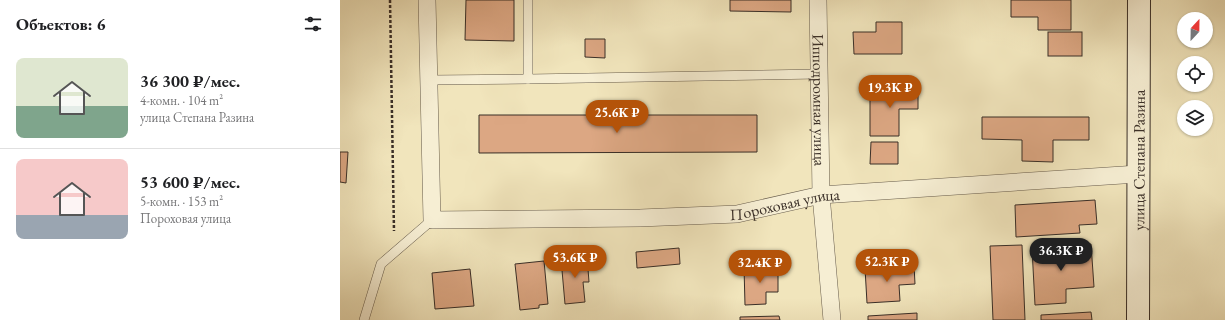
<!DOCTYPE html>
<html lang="ru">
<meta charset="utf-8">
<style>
body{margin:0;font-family:"EB Garamond",serif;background:#f6f6f6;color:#202124;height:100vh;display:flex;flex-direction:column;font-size:15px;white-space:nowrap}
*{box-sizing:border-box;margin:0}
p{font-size:13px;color:#757577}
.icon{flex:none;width:22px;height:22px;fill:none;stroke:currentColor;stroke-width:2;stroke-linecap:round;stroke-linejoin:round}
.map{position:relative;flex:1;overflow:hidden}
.drawer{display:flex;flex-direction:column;background:#fff;width:340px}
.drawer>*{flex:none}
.needle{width:26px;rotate:22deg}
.tools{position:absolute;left:837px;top:12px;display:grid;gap:8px}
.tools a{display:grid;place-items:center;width:36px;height:36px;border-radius:50%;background:#fff;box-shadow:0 1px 3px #0004;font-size:20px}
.price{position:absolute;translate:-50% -34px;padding:0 9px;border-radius:14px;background:#b45309;color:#fff;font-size:13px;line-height:26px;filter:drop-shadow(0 1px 2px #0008)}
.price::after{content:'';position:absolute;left:50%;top:24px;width:12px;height:9px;margin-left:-6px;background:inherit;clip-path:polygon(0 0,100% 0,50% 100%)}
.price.on{background:#222;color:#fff}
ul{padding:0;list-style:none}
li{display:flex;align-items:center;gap:12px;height:100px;padding:0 16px}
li+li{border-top:1px solid #e0e0e0}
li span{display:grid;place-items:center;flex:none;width:112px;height:80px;border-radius:8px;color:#555}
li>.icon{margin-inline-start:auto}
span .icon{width:48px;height:48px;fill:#fffc;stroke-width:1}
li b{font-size:17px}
h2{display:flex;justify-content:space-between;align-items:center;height:48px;padding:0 16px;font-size:17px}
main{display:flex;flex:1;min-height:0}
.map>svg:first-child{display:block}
</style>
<main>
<section class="drawer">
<h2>Объектов: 6<svg class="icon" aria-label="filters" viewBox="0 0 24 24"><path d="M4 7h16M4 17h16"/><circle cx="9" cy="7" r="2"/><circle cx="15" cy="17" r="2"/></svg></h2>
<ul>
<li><span style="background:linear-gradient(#dfe7d0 60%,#7fa58c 0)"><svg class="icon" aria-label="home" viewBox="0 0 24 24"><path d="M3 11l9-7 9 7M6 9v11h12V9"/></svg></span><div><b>36 300 ₽/мес.</b><p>4-комн. · 104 m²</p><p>улица Степана Разина</p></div></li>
<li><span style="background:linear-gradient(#f6c9c9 70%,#9aa5b1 0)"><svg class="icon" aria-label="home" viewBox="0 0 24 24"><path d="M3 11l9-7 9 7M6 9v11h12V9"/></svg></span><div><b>53 600 ₽/мес.</b><p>5-комн. · 153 m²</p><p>Пороховая улица</p></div></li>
</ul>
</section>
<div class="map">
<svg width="885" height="320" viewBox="0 0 885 320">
<rect width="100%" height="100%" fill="#f1e5bc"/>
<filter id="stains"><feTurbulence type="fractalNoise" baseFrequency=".005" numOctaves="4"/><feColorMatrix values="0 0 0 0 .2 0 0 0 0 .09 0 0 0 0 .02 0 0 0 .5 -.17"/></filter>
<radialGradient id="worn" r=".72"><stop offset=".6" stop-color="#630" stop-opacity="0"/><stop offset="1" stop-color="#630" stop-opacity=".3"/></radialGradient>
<g fill="#dca783" stroke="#392e27">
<polygon points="126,0 174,0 174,41 125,40"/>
<polygon points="390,0 451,0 451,12 390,11"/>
<polygon points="671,0 731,0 731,30 698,30 698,17 671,17"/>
<polygon points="536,22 562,22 562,54 514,54 513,32 536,32"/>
<rect x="708" y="32" width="34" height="24"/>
<polygon points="245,39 265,39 265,58 245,57"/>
<polygon points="530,88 578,88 578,109 559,109 559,136 530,136"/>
<polygon points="139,115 417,115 417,152 139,153"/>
<polygon points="642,117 749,117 749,140 713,140 713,162 682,161 682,140 642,139"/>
<polygon points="531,142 558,142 558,164 530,164"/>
<polygon points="0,152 8,152 6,183 0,182"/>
<polygon points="755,200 757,224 739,225 740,233 676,237 675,205"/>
<polygon points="751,244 754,287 726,289 726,303 695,305 692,248"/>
<polygon points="682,245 685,320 653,320 650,246"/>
<polygon points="339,248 340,264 297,268 296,252"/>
<polygon points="247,256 249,282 243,282 245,302 225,304 221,259"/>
<polygon points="204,261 208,304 199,305 199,308 180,310 175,264"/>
<polygon points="574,265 575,284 559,285 560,301 527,303 525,268"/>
<polygon points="438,266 438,292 426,292 426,304 405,305 404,267"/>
<polygon points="130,269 134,306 95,309 92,273"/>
<polygon points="751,312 752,320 701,320 701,315"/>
<polygon points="577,313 577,320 528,320 528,316"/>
<polygon points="439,316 440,320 400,320 400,317"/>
</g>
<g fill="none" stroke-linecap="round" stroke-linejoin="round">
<g stroke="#675c4c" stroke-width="10">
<g id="service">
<polyline points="188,0 188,79 478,74"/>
<polyline points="90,80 188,79"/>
<polyline points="24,320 41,264 92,220"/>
</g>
</g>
<g stroke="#675c4c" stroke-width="18">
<g id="minor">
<path id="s1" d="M87,0L92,220L300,218L397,214L481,195L798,174"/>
<path id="s2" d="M478,0L481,195L492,320"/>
</g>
</g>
<g stroke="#392e27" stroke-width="24">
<g id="secondary">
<path id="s3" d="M798,320L799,0"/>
</g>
</g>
<polyline stroke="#392e27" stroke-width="2.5" stroke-dasharray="3 2" stroke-linecap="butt" points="50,0 54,231"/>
<use href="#service" stroke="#f6eed3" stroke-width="9"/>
<use href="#minor" stroke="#f6eed3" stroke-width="17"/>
<use href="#secondary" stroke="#f6eed3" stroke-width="22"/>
</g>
<g text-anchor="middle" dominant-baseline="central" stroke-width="3" stroke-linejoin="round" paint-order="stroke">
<g font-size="16" fill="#392e27" stroke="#f6eed3">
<text stroke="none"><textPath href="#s2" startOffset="100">Ипподромная улица</textPath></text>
<text stroke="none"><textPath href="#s3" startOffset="160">улица Степана Разина</textPath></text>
<text stroke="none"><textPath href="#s1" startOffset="574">Пороховая улица</textPath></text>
</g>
</g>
<rect width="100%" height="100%" filter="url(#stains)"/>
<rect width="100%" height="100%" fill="url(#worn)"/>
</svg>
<div class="tools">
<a><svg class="needle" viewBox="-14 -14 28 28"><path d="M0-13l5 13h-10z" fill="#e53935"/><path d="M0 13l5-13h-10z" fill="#757577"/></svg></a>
<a><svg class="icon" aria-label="locate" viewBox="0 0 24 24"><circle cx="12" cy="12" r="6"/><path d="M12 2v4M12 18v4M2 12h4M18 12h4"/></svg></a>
<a><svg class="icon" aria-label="layers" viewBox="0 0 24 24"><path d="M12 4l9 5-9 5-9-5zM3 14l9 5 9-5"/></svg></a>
</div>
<b class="price" style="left:550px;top:109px">19.3K ₽</b>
<b class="price" style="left:277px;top:134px">25.6K ₽</b>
<b class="price on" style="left:721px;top:272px">36.3K ₽</b>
<b class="price" style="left:235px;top:279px">53.6K ₽</b>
<b class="price" style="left:547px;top:283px">52.3K ₽</b>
<b class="price" style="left:420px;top:284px">32.4K ₽</b>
</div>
</main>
